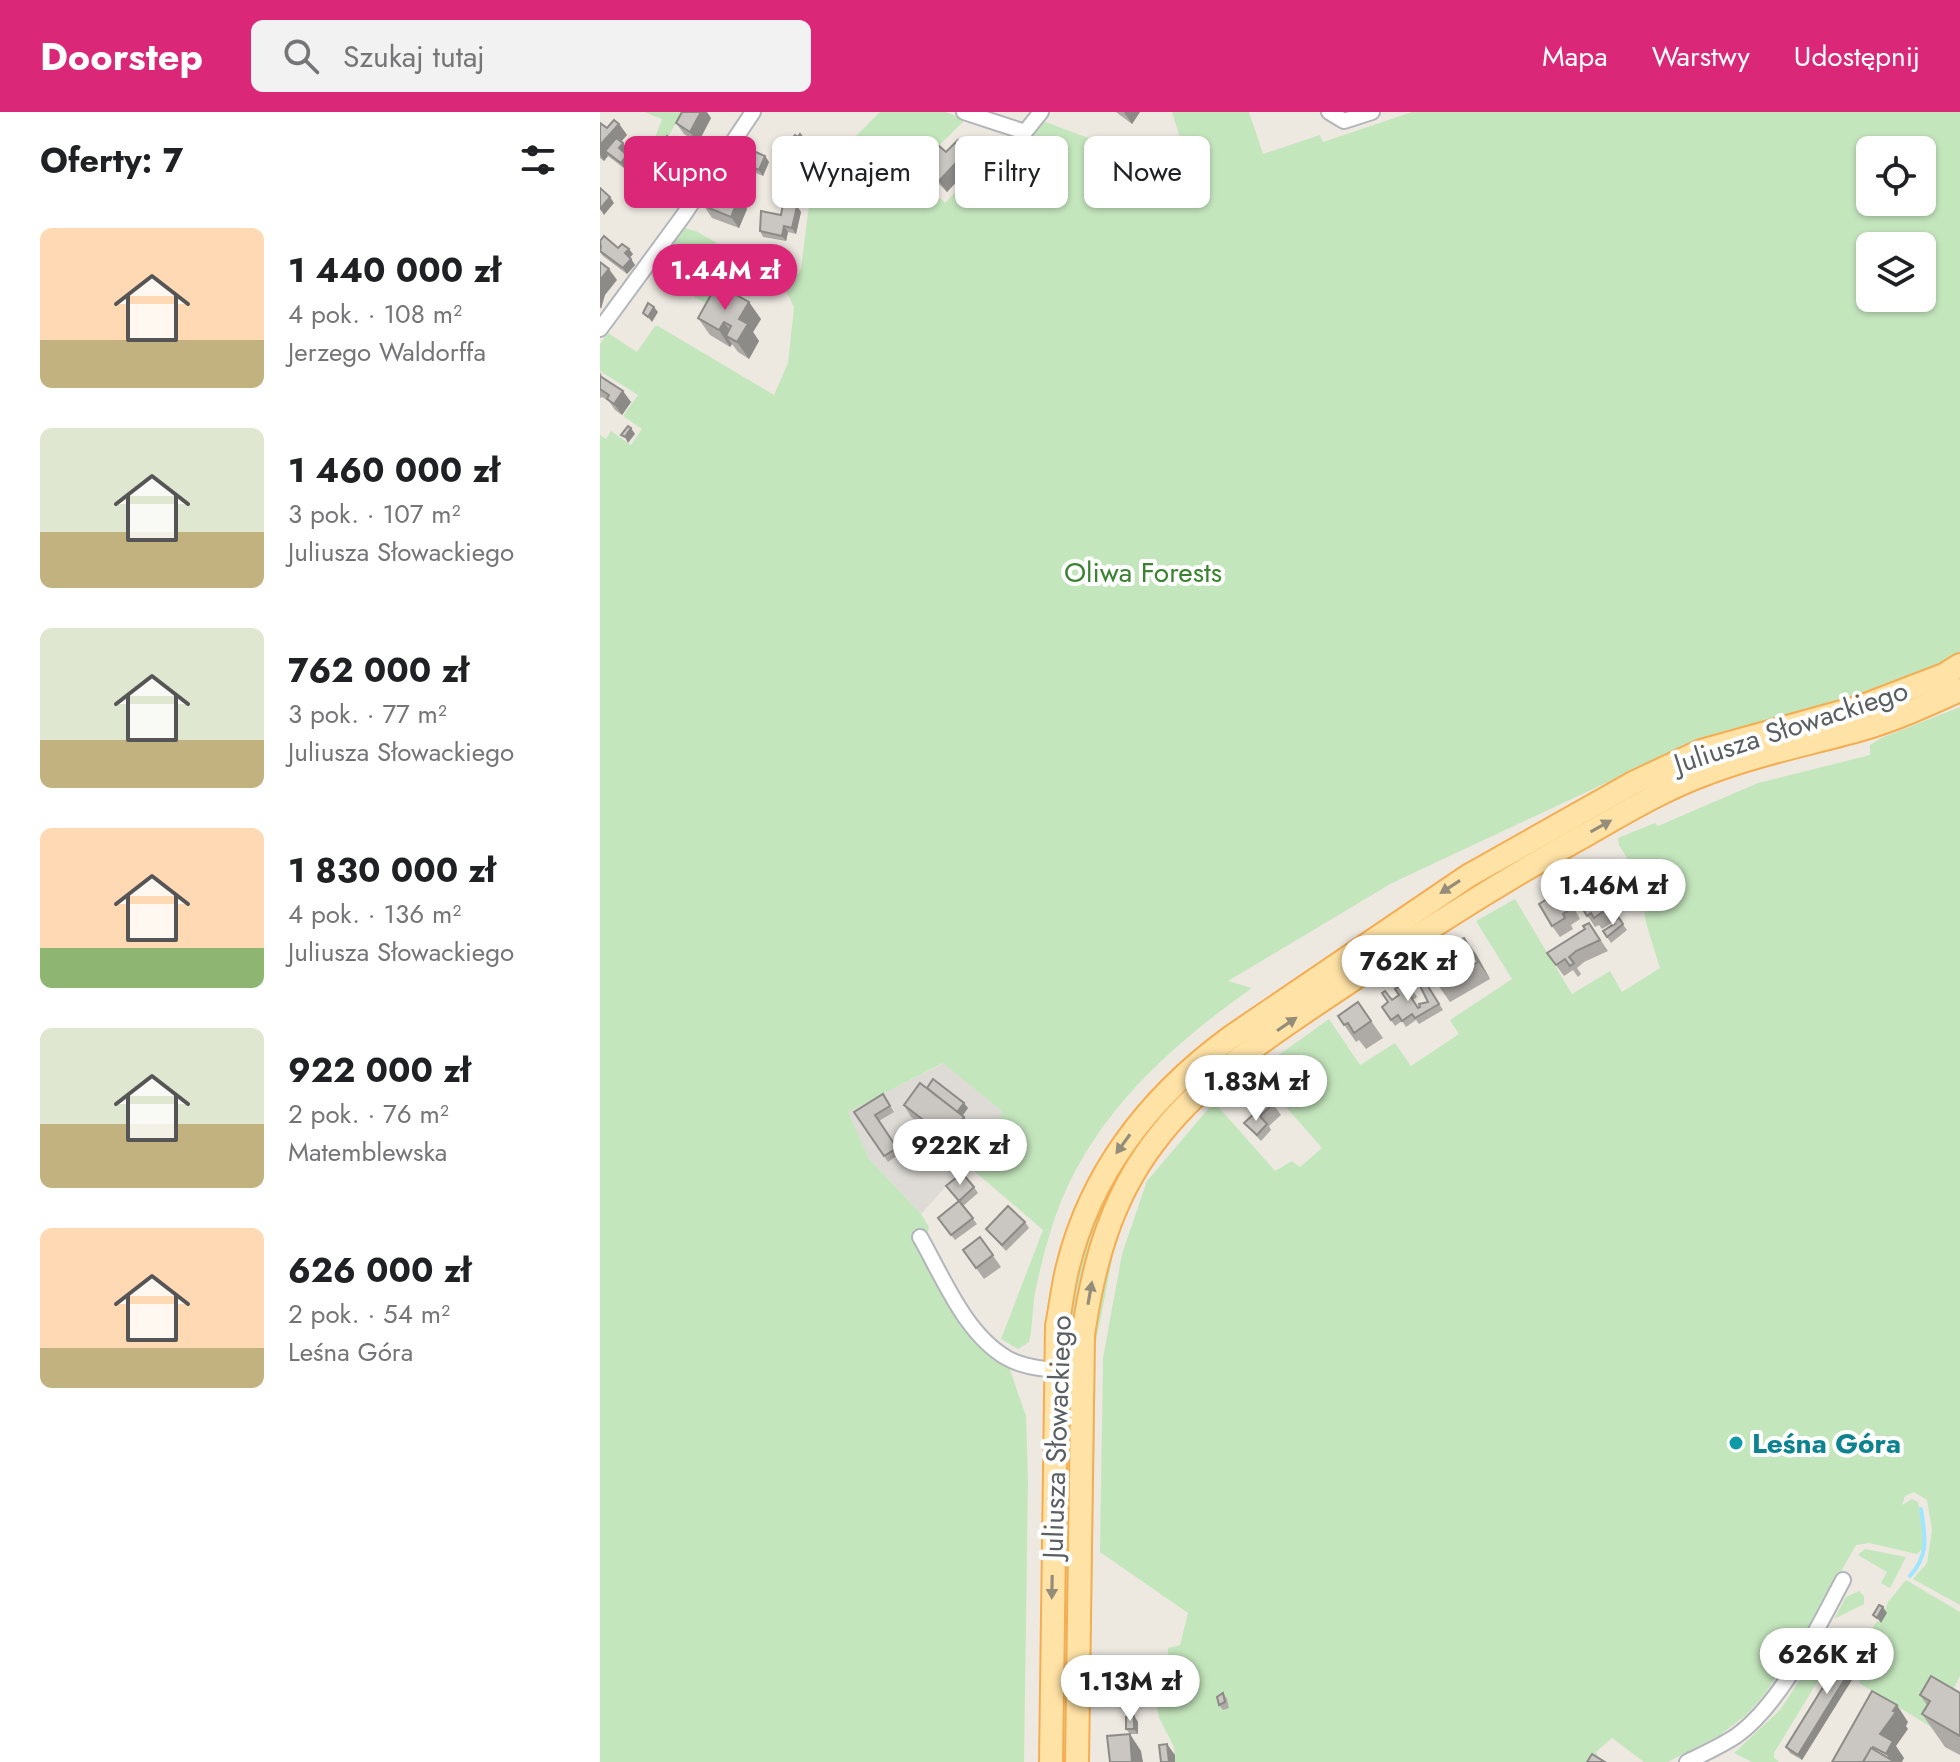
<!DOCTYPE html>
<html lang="pl">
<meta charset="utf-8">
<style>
body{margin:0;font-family:Jost,sans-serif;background:#f2f2f2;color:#202124;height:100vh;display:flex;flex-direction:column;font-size:30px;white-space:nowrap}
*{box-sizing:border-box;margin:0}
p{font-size:26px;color:#757577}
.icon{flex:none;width:44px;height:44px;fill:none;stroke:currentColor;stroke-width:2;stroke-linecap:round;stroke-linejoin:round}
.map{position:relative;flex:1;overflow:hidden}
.sheet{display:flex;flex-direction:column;background:#fff;width:600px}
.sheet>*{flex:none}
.hud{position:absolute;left:24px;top:24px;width:760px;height:72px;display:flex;gap:16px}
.tools{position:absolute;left:1256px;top:24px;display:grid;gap:16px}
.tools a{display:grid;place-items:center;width:80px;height:80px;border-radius:12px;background:#fff;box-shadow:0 2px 6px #0004;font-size:40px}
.price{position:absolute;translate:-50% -68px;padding:0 18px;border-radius:28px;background:#fff;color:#222;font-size:26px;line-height:52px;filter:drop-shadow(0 2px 4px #0008)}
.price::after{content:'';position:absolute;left:50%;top:48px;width:24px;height:18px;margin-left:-12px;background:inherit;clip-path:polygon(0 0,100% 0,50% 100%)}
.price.selected{background:#db2777;color:#fff}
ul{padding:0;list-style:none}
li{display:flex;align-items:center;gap:24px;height:200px;padding:0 40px}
li span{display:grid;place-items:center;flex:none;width:224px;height:160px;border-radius:12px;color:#555}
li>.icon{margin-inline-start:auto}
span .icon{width:96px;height:96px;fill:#fffc;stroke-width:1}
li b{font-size:34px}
h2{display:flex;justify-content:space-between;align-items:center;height:96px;padding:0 40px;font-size:34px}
.tag{padding:0 28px;border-radius:12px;background:#fff;box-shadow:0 2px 6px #0004;font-size:28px;line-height:72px}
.tag.selected{background:#db2777;color:#fff}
header{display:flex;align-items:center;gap:48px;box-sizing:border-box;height:112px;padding:0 40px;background:#db2777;color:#fff}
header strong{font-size:38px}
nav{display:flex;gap:44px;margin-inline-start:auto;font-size:28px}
.search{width:560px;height:72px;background:#f2f2f2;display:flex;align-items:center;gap:20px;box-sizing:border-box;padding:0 28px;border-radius:12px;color:#757577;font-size:30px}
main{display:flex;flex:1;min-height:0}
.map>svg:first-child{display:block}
</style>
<header>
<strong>Doorstep</strong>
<div class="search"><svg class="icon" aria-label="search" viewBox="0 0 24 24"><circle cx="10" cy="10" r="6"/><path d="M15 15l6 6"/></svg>Szukaj tutaj</div>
<nav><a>Mapa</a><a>Warstwy</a><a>Udostępnij</a></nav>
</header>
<main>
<section class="sheet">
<h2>Oferty: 7<svg class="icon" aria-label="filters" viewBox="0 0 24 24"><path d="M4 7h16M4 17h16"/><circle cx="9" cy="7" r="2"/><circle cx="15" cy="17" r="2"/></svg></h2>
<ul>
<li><span style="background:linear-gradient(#ffd9b3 70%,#c2b280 0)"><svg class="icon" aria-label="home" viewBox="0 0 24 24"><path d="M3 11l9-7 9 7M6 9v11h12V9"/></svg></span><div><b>1 440 000 zł</b><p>4 pok. · 108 m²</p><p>Jerzego Waldorffa</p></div></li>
<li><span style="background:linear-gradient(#dfe7d0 65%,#c2b280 0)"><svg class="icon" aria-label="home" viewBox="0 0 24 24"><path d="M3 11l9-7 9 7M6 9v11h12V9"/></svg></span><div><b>1 460 000 zł</b><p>3 pok. · 107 m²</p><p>Juliusza Słowackiego</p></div></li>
<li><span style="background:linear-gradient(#dfe7d0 70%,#c2b280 0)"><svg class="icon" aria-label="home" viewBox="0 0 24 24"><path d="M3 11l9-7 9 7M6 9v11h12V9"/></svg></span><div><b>762 000 zł</b><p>3 pok. · 77 m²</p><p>Juliusza Słowackiego</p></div></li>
<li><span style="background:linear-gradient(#ffd9b3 75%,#8fb573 0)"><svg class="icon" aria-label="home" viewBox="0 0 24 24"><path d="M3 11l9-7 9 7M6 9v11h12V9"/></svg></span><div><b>1 830 000 zł</b><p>4 pok. · 136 m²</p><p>Juliusza Słowackiego</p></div></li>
<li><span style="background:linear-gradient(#dfe7d0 60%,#c2b280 0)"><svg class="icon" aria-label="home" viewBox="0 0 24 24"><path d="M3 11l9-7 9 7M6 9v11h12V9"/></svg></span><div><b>922 000 zł</b><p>2 pok. · 76 m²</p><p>Matemblewska</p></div></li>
<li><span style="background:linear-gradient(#ffd9b3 75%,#c2b280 0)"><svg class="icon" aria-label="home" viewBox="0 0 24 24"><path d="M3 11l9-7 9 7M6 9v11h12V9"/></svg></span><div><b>626 000 zł</b><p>2 pok. · 54 m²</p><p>Leśna Góra</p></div></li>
</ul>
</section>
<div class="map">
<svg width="1360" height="1650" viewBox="0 0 1360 1650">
<rect width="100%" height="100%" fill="#ede9e1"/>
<polygon fill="#dedbd6" points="344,951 403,1000 366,1052 321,1102 269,1047 247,1000"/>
<g fill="#c4e6bd" fill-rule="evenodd">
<polygon points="44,0 82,0 50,57 45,53 62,7"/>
<path d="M280,0H346L365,8L312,60L345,91L398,35L417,47L443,9L592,65L572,0H649L663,42L720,23L723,30L812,0H1360V541L1349,549L1299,571L1102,626L792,771L628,869L652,876C563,939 482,1013 450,1121C444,1141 439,1161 435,1181C432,1197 433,1214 429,1230L418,1237L401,1227L443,1118L366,1052L403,1000L343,951L248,1000L269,1047L321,1102L329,1115L323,1139L409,1255L426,1304L428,1370L424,1650H0V323L6,327L11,319L31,333L42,317L23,304L38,283L0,259V232L8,221L37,240L55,214H58L174,283L188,251L194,195L186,179L201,157L212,68ZM1270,38H1322V90H1270ZM1270,134H1322V186H1270Z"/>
<polygon points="82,115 98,120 138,144 110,194 52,159"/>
<polygon points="1360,595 1360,1493 1313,1467 1327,1451 1332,1418 1327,1388 1314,1380 1305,1384 1302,1393 1312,1387 1318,1390 1323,1415 1323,1436 1317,1442 1269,1431 1256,1433 1220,1497 1164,1583 1146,1603 1120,1623 1068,1650 1044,1650 1012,1626 996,1640 998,1645 995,1650 575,1650 574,1635 559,1606 553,1572 569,1564 568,1536 580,1533 588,1501 500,1440 503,1246 522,1142 547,1069 614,990 675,1059 692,1049 700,1055 722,1036 655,960 729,907 760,953 795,931 811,954 859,922 850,908 912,867 876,809 915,787 972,882 1010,859 1022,880 1060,856 1046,811 1041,769 1019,733 1018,726 1055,711 1058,714 1158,671 1270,643 1270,633 1281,626"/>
<polygon points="803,817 557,1011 470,1239 466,1239 471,1190 487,1127 509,1075 553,1007 614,949"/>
<polygon points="527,1099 513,1143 496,1230 491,1556 488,1553 492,1230 507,1146"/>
<polygon points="464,1394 471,1438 469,1650 461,1650"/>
<polygon points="1265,1437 1306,1445 1290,1476 1281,1471 1287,1460 1258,1443"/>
<polygon points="1306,1468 1360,1500 1360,1564 1333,1616 1259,1571 1273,1548 1277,1534 1266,1527 1277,1509 1281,1511 1288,1490"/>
<polygon points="1259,1479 1264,1484 1264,1492 1234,1507 1246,1485"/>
<polygon points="1226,1536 1234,1540 1233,1544 1174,1641 1174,1645 1179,1650 1152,1650 1134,1641 1180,1598 1216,1543"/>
</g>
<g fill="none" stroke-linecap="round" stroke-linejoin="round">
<path stroke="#a0e5ff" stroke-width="4" d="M1310,1464C1330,1441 1325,1425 1321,1397"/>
<g stroke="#b2b6ba" stroke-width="18">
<g id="street">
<polyline points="364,0 425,20 441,0"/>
<polyline points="729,0 744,9 772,0"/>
<polyline points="0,217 83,104 153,0"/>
<path d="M320,1125C343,1165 365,1222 407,1246C428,1258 457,1258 481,1259"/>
<path d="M1087,1650C1103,1642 1121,1634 1136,1624C1181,1592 1217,1517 1243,1468"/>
</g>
</g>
<g stroke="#f5ad53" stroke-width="26">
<g id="primary">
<path d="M451,1650L457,1214C461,1194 463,1173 468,1154C492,1058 552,983 631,925L868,764L1033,671L1101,639L1263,594L1344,563L1360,553"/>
<path d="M477,1650L483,1223C493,1154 510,1089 553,1032C606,960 685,914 758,864C833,813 909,765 989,721C1028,699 1066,676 1108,661C1157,642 1209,632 1259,618C1294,608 1327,593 1360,578"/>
</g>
</g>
<use href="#street" stroke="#fff" stroke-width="14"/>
<use href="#primary" stroke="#ffe2a5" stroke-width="22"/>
</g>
<g fill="#aeaaa6">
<polygon points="516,0 540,0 532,12"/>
<polygon points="111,6 98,31 84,22 76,11"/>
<polygon points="0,11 7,16 19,12 27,23 21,30 27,37 24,40 31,48 25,57 8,44 4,49 0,46"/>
<polygon points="200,22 219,49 208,60 210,61 198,70 182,55 175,44 187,32"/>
<polygon points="79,32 87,43 73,69 59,59 51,48"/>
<polygon points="368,38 376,49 347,80 330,63 323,52 346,40"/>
<polygon points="165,44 169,50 163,64 149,58 145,52"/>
<polygon points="139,85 147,97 139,116 112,106 104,94"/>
<polygon points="197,94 201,100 196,122 188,120 186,129 163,125 160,119 181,103"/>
<polygon points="0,129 33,142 30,146 35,153 27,162 3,144 0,140"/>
<polygon points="98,206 161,207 153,220 159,229 149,247 138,240 132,232 130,235 110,223"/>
<polygon points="0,260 2,263 1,264 31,290 22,303 15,298 9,289 2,285 0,286"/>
<polygon points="1000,778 1019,806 1018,806 1027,818 1011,831 1003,819 1014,812 1013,810 1002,817 999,813 995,815 979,791"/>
<polygon points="970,789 980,807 971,813 973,817 960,825 952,814"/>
<polygon points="989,811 1008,839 984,850 977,856 981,862 978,865 973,858 964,864 947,841 985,817"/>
<polygon points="876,842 890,867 850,890 838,873"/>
<polygon points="807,869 817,885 813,888 818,896 828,890 826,871 843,898 819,912 816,908 806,915 802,909 795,914 782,895 799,883"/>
<polygon points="758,890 783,926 766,937 759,928 756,930 738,904"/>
<polygon points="327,976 368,996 362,1004 372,1016 351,1043 339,1034 332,1023 333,1021 311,1005 304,993"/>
<polygon points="667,980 675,991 673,992 681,1003 669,1014 671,1018 661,1029 644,1011 655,1001 644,986"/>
<polygon points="283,982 294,1000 279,1009 301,1041 288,1050 254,1000"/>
<polygon points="346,1074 374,1075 378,1081 363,1094 377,1112 355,1128 338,1106 358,1089"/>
<polygon points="425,1110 429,1116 406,1139 386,1117"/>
<polygon points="380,1125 401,1155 384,1167 363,1138"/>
<polygon points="1263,1537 1272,1549 1265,1562 1258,1558 1202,1648 1190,1641 1186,1635"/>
<polygon points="623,1581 627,1587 629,1596 623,1598 619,1593"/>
<polygon points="1360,1581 1360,1643 1345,1635 1322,1602 1327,1593 1320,1583"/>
<polygon points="534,1604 538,1610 538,1622 530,1622 526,1617"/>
</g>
<g fill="#8d8b87">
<polygon points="101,0 107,0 111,6 98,31 90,20"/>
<polygon points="524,0 540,0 532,12"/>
<polygon points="19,12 27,23 9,42 5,39 8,44 4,49 0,43 0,33"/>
<polygon points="23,31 27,37 23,42 19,36"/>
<polygon points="79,32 87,43 73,69 65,57"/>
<polygon points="368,38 376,49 347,80 339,69"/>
<polygon points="27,43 31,48 25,57 21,51"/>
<polygon points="165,44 169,50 163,64 159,58"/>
<polygon points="10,85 14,91 4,103 0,97"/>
<polygon points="139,85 147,97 139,116 131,105"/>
<polygon points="197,94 201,100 196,122 192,116"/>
<polygon points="184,114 188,120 186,129 182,124"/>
<polygon points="29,137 33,142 28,147 25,141"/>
<polygon points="31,147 35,153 27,162 23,156"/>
<polygon points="9,157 17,168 5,183 1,197 0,195 0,168"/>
<polygon points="149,190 161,207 153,220 159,229 149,247 137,230 139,207"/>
<polygon points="54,195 58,200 52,210 48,205"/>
<polygon points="124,210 135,226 126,224 132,232 130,235 119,218"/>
<polygon points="23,279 31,290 22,303 14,292"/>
<polygon points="31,316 35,322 28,331 25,325"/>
<polygon points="864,826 876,842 890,867 878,850"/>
<polygon points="364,991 368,996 360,1007 356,1001"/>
<polygon points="364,1005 372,1016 351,1043 344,1032"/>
<polygon points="1283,1495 1287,1501 1281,1511 1277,1506"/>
<polygon points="1268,1544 1272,1549 1265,1562 1261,1556"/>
<polygon points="1254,1552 1258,1558 1202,1648 1198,1643"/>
<polygon points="1297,1593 1308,1610 1306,1614 1308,1617 1296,1634 1304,1646 1302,1650 1291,1650 1286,1642 1280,1622"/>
<polygon points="534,1604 538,1610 538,1622 534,1617"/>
<polygon points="530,1622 541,1639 543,1650 532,1650"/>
<polygon points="567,1632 575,1643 575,1650 569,1650"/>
</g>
<g fill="#cac6c1" stroke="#8d8b87" stroke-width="2">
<polygon points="82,0 101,0 90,20 76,11"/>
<polygon points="14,8 19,12 0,33 0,11 7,16"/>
<polygon points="200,22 211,38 200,49 202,50 190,59 175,44 184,29 187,32 195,23 198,25"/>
<polygon points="67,24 79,32 65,57 51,48"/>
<polygon points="16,26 23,31 19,36 27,43 21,51 5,39"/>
<polygon points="358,28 368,38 339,69 323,52 339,34 346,40"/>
<polygon points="151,38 165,44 159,58 145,52"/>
<polygon points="112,75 139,85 131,105 104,94"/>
<polygon points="0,76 10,85 0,97"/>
<polygon points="183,92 197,94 192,116 184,114 182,124 160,119 161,99 181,103"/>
<polygon points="4,124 18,136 22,132 29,137 25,141 31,147 23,156 0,139 1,135 0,129"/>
<polygon points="0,150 9,157 0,168"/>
<polygon points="117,172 149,190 139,207 148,212 137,230 126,224 131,214 124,210 119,218 98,206"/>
<polygon points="48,191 54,195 48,205 43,201"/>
<polygon points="0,264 23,279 14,292 7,287 9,283 0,277"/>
<polygon points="28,314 31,316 25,325 21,323"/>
<polygon points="962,778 972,796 963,802 965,806 952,814 939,792"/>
<polygon points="1000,778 1011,794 994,806 991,801 987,804 979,791"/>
<polygon points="1019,806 1023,812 1007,825 1003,819 1014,812 1012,810"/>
<polygon points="989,811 1000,828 976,839 969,845 974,851 970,854 965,847 956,853 947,841 985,817 983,814"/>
<polygon points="864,826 878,850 838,873 827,855 851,842 847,835"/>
<polygon points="807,869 813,879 809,882 818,896 820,895 819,892 828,890 820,874 826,871 839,892 815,906 812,902 802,909 798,903 791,908 782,895 788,890 782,881 785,879 792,888 799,883 795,877"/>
<polygon points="758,890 771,909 754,921 748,911 744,913 738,904"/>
<polygon points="333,967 364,991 357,1000 327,976"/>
<polygon points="320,971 364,1005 344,1032 332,1023 336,1018 304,993"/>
<polygon points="659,972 667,980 664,983 673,992 660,1004 644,986"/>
<polygon points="283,982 290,994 275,1003 297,1036 284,1044 254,1000"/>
<polygon points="656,1000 667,1012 657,1023 644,1011"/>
<polygon points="362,1061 374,1075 359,1089 346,1074"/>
<polygon points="359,1089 373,1106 351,1123 338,1106"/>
<polygon points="408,1094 425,1110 402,1133 386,1117"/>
<polygon points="380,1125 393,1143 376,1156 363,1138"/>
<polygon points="1279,1493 1283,1495 1277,1506 1273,1503"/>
<polygon points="1251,1530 1263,1537 1262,1540 1268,1544 1261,1556 1254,1552 1198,1643 1186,1635"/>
<polygon points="1331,1564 1360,1581 1360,1624 1322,1602 1330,1589 1320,1583"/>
<polygon points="1272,1579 1297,1593 1293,1599 1296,1600 1280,1622 1293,1629 1286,1642 1273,1635 1263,1650 1232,1650"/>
<polygon points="623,1581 625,1590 619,1593 617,1585"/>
<polygon points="534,1604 534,1617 526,1617 526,1605"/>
<polygon points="530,1622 532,1650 510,1650 507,1624"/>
<polygon points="567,1632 569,1650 561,1650 559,1633"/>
<polygon points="1271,1636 1295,1650 1263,1650"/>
<polygon points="992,1642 1005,1650 987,1650"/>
</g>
<defs><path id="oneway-solid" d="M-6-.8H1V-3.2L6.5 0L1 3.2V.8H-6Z" transform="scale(2)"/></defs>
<g fill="#948d7a">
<use href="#oneway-solid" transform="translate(1001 714) rotate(-29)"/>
<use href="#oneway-solid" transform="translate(850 775) rotate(147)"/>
<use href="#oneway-solid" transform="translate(687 912) rotate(-34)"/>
<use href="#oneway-solid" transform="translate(523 1032) rotate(126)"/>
<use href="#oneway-solid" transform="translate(490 1181) rotate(-80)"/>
<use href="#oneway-solid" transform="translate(452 1475) rotate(91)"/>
</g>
<circle fill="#0f9aa8" stroke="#fff" stroke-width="3" cx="1136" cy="1331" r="8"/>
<g text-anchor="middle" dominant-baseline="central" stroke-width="8" stroke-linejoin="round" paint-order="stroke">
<g font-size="28" fill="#3b8331" stroke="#fff">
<text x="543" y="460">Oliwa Forests</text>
</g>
<g font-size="28" fill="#5a5f63" stroke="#fff">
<text transform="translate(1191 615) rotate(-18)">Juliusza Słowackiego</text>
<text transform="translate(457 1325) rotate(-88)">Juliusza Słowackiego</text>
</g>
<g font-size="28" font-weight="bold" fill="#0d838f" stroke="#fff" text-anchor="start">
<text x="1152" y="1331">Leśna Góra</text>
</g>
</g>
</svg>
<div class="tools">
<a><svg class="icon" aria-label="locate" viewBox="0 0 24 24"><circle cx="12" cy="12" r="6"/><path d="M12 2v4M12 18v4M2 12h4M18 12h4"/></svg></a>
<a><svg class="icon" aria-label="layers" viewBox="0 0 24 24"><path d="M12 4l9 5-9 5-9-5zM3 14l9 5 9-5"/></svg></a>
</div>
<b class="price selected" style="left:125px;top:200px">1.44M zł</b>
<b class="price" style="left:1013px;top:815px">1.46M zł</b>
<b class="price" style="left:808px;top:891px">762K zł</b>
<b class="price" style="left:656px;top:1011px">1.83M zł</b>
<b class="price" style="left:360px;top:1075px">922K zł</b>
<b class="price" style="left:1227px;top:1584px">626K zł</b>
<b class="price" style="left:530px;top:1611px">1.13M zł</b>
<div class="hud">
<a class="tag selected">Kupno</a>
<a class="tag">Wynajem</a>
<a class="tag">Filtry</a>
<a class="tag">Nowe</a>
</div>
</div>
</main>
